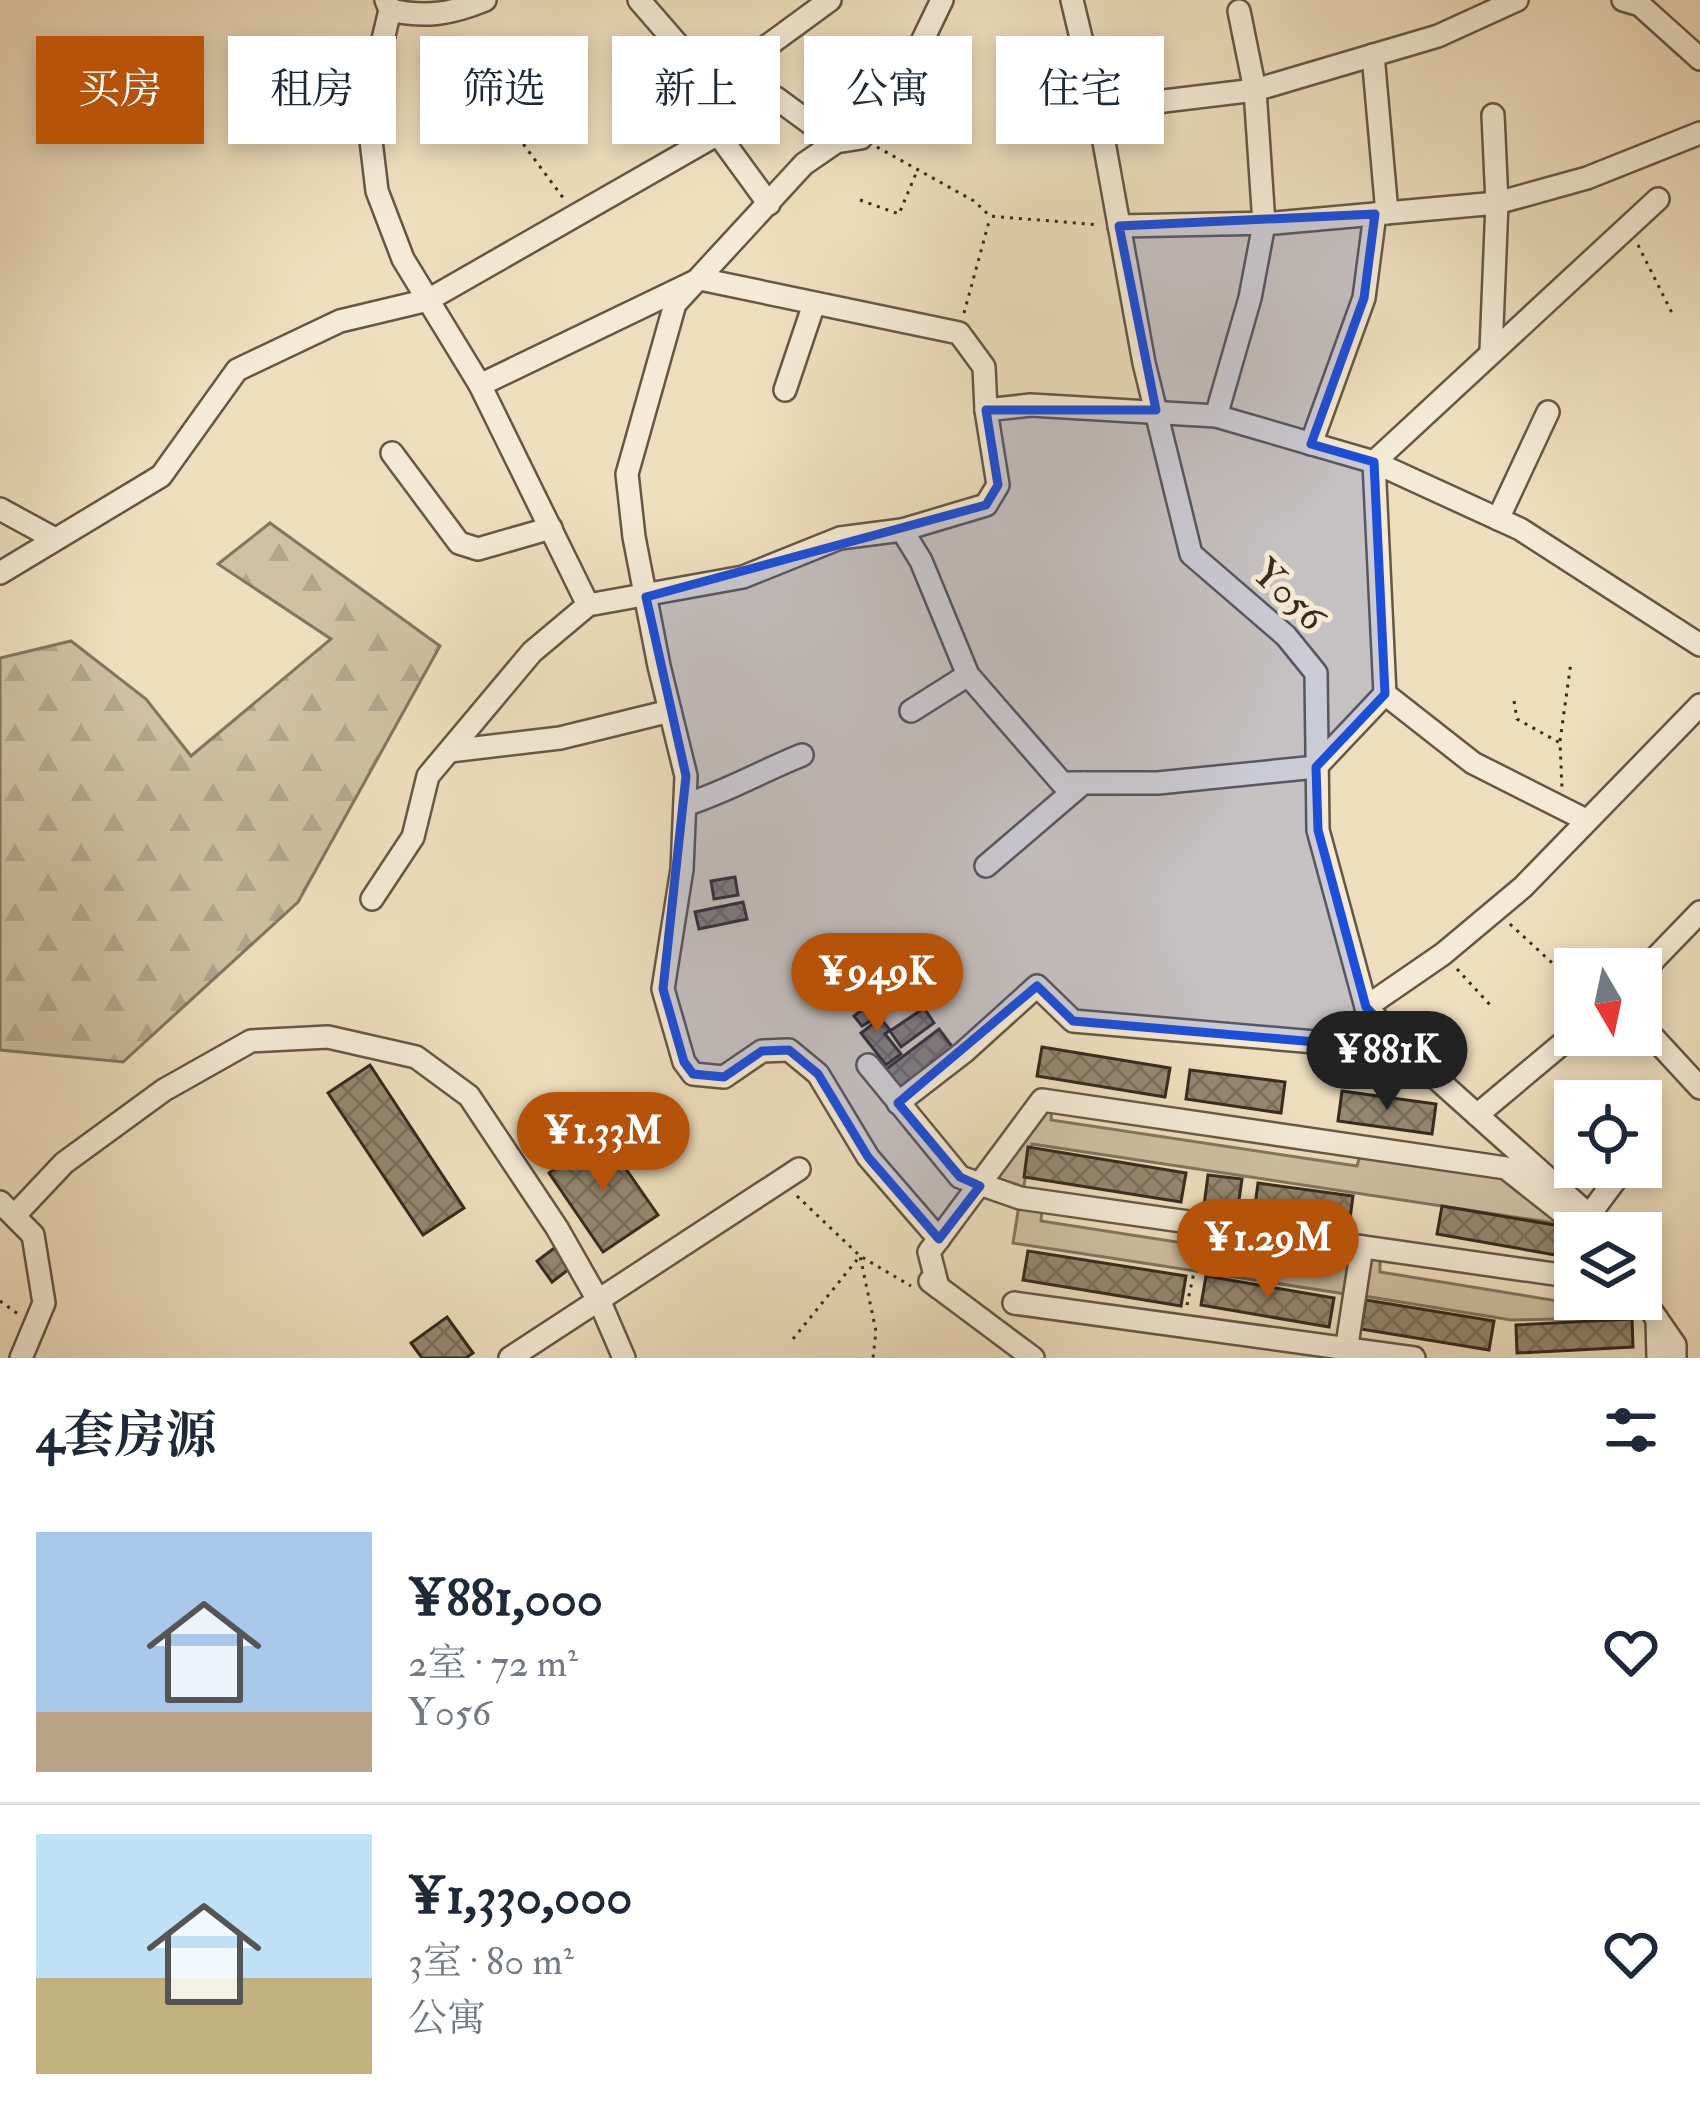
<!DOCTYPE html>
<html lang="zh">
<meta charset="utf-8">
<style>
body{margin:0;font-family:"IM FELL Double Pica","Noto Serif SC",serif;background:#f6f6f7;color:#1f2937;height:100vh;display:flex;flex-direction:column;font-size:45px;white-space:nowrap}
*{box-sizing:border-box;margin:0}
p{font-size:39px;color:#747a83}
.icon{flex:none;width:66px;height:66px;fill:none;stroke:currentColor;stroke-width:2;stroke-linecap:round;stroke-linejoin:round}
.map{position:relative;height:1358px;overflow:hidden}
.side{display:flex;flex-direction:column;background:#fff;flex:1}
.side>*{flex:none}
.guide{position:absolute;left:36px;top:36px;width:1629px;height:108px;display:flex;gap:24px}
.needle{width:78px;rotate:171deg}
.buttons{position:absolute;left:1554px;top:948px;display:grid;gap:24px}
.buttons a{display:grid;place-items:center;width:108px;height:108px;border-radius:0px;background:#fff;box-shadow:0 6px 18px #0003;font-size:60px}
.price{position:absolute;translate:-50% -102px;padding:0 27px;border-radius:42px;background:#b45309;color:#fff;font-size:39px;line-height:78px;filter:drop-shadow(0 3px 6px #0008)}
.price::after{content:'';position:absolute;left:50%;top:72px;width:36px;height:27px;margin-left:-18px;background:inherit;clip-path:polygon(0 0,100% 0,50% 100%)}
.price.selected{background:#222;color:#fff}
ul{padding:0;list-style:none}
li{display:flex;align-items:center;gap:36px;height:300px;padding:0 36px}
li+li{border-top:3px solid #e0e1e3}
li span{display:grid;place-items:center;flex:none;width:336px;height:240px;border-radius:0px;color:#555}
li>.icon{margin-inline-start:auto}
span .icon{width:144px;height:144px;fill:#fffc;stroke-width:1}
li b{font-size:51px}
h2{display:flex;justify-content:space-between;align-items:center;height:144px;padding:0 36px;font-size:51px}
.pill{padding:0 42px;border-radius:0px;background:#fff;box-shadow:0 6px 18px #0003;font-size:42px;line-height:108px}
.pill.selected{background:#b45309;color:#fff}
.map>svg:first-child{display:block}
</style>
<div class="map">
<svg width="1700" height="1358" viewBox="0 0 1700 1358">
<defs>
<pattern id="forest-firs" width="22" height="20" patternUnits="userSpaceOnUse" patternTransform="scale(3)"><rect width="22" height="20" fill="#d0bfa3"/><path d="M5 1l3.5 6h-7zM16 11l3.5 6h-7z" fill="#b3a48c"/></pattern>
<pattern id="building-cross-hatch" width="8" height="8" patternUnits="userSpaceOnUse" patternTransform="scale(3)"><rect width="8" height="8" fill="#978871"/><path d="M0 0l8 8M0 8l8-8" fill="none" stroke="#7c6f5c"/></pattern>
</defs>
<rect width="100%" height="100%" fill="#efdebe"/>
<filter id="stains"><feTurbulence type="fractalNoise" baseFrequency=".00167" numOctaves="4"/><feColorMatrix values="0 0 0 0 .2 0 0 0 0 .09 0 0 0 0 .02 0 0 0 .5 -.17"/></filter>
<radialGradient id="worn" r=".72"><stop offset=".6" stop-color="#630" stop-opacity="0"/><stop offset="1" stop-color="#630" stop-opacity=".3"/></radialGradient>
<g fill="#d0bfa3" stroke="#847460" stroke-width="3">
<polygon points="1052,1107 1051,1120 1357,1166 1361,1152 1505,1173 1568,1225 1032,1144 1023,1190 997,1183 995,1176 1040,1115"/>
<polygon points="1019,1205 1042,1209 1041,1221 1332,1266 1337,1251 1352,1259 1346,1294 1013,1243"/>
<polygon points="1380,1256 1380,1272 1607,1309 1607,1318 1511,1320 1364,1296 1370,1260"/>
</g>
<polygon fill="url(#forest-firs)" stroke="#847460" stroke-width="3" points="270,523 440,646 298,902 123,1062 0,1050 0,658 71,641 146,699 191,756 331,639 218,564"/>
<g fill="url(#building-cross-hatch)" stroke="#382a1d" stroke-width="3">
<polygon points="735,877 738,895 714,899 711,881"/>
<polygon points="743,902 747,919 699,929 695,912"/>
<polygon points="869,1004 890,1030 885,1034 901,1054 886,1065 861,1033 873,1024 870,1021 862,1026 854,1016"/>
<polygon points="924,1008 934,1023 901,1047 890,1031"/>
<polygon points="939,1029 956,1052 902,1092 885,1070"/>
<polygon points="1042,1047 1170,1068 1165,1097 1037,1076"/>
<polygon points="370,1065 464,1208 423,1235 328,1093"/>
<polygon points="1190,1070 1285,1082 1281,1113 1186,1099"/>
<polygon points="1342,1091 1436,1104 1432,1134 1338,1121"/>
<polygon points="603,1136 658,1215 603,1252 549,1173"/>
<polygon points="1028,1147 1186,1173 1181,1202 1024,1177"/>
<polygon points="1208,1175 1242,1179 1238,1207 1221,1204 1218,1224 1202,1221"/>
<polygon points="1258,1183 1353,1196 1349,1226 1254,1213"/>
<polygon points="1442,1206 1566,1227 1561,1256 1437,1234"/>
<polygon points="557,1246 573,1266 552,1282 537,1261"/>
<polygon points="1028,1251 1186,1276 1181,1306 1023,1280"/>
<polygon points="1206,1276 1334,1298 1329,1327 1201,1305"/>
<polygon points="1366,1300 1494,1321 1489,1350 1361,1329"/>
<polygon points="447,1317 473,1353 466,1358 422,1358 411,1343"/>
<polygon points="1632,1319 1633,1347 1517,1353 1516,1325"/>
</g>
<g fill="none" stroke-linecap="round" stroke-linejoin="round">
<g stroke="#665745" stroke-width="26">
<g id="minor">
<polyline points="386,0 390,10 367,107 377,191 403,259 480,385 588,605"/>
<polyline points="639,0 732,107"/>
<polyline points="1072,0 1098,109 1144,363 1191,554 1286,636 1316,673 1318,830 1366,1007 1418,1062 1581,1208 1598,1233"/>
<polyline points="1623,0 1640,5 1700,59"/>
<path d="M390,10C426,18 451,14 485,0"/>
<polyline points="1373,55 1387,213"/>
<polyline points="741,90 776,98 836,142"/>
<polyline points="1098,109 1255,90 1438,36 1517,0"/>
<polyline points="718,134 769,204"/>
<polyline points="1119,226 1275,223 1497,203 1587,178 1700,133"/>
<polyline points="1491,351 1497,203 1493,115"/>
<polyline points="480,385 700,279 959,333 984,367 986,410"/>
<polyline points="785,390 814,304"/>
<polyline points="1216,416 1250,298 1264,224 1255,90 1239,11"/>
<polyline points="1311,444 1364,298 1375,214"/>
<polyline points="392,453 459,543 478,549 551,528"/>
<polyline points="0,509 55,539"/>
<polyline points="1498,519 1548,412"/>
<polyline points="902,530 986,505 998,485 986,410 1031,405 1216,416 1374,462 1658,199"/>
<polyline points="0,573 161,476 237,370 340,321 428,300 718,134 763,49 830,0"/>
<polyline points="1385,694 1374,462 1520,529 1700,645"/>
<polyline points="911,711 968,675"/>
<polyline points="450,751 560,738 670,711"/>
<path d="M685,805C726,792 762,771 802,755"/>
<polyline points="986,866 1083,783"/>
<polyline points="372,899 413,837 428,776 532,652 588,605 743,577 840,538 902,530 921,561 968,675 1062,783 1158,783 1316,767 1385,694 1473,763 1586,820"/>
<polyline points="1641,973 1700,912"/>
<polyline points="1366,1007 1443,954 1523,887 1700,705"/>
<polyline points="1641,1024 1700,1088"/>
<polyline points="868,1065 960,1177 1020,1198 1575,1277"/>
<polyline points="898,1103 964,1052 1037,986 1073,1021 1407,1050"/>
<polyline points="1477,1115 1575,1033"/>
<polyline points="0,1202 33,1235 44,1303 21,1358"/>
<polyline points="15,1215 64,1163 164,1090 251,1041 328,1037 416,1057 469,1096 557,1228 602,1307 624,1358"/>
<polyline points="1587,1218 1625,1167"/>
<polyline points="939,1239 868,1157 818,1074 789,1050 762,1051 724,1077 693,1074 684,1062 663,989 682,869 686,776 659,666 634,537 627,474 675,304 804,164 836,142 861,138 902,83 942,0"/>
<polyline points="930,1281 1033,1358"/>
<polyline points="938,1287 929,1252 1042,1100 1506,1168 1573,1221 1582,1233"/>
<polyline points="1641,1296 1675,1345 1675,1358"/>
<polyline points="1014,1303 1414,1358"/>
<polyline points="1657,1319 1658,1358"/>
<polyline points="510,1358 799,1169"/>
<polyline points="1345,1358 1362,1247"/>
</g>
</g>
<g stroke="#382a1d" stroke-width="3" stroke-dasharray="3 6" stroke-linecap="butt">
<polyline points="518,137 564,199"/>
<polyline points="877,147 974,201 990,216 1099,225"/>
<polyline points="860,200 899,214 917,171"/>
<polyline points="1638,245 1672,313"/>
<polyline points="964,313 990,218"/>
<polyline points="1514,701 1517,719 1560,743 1562,788"/>
<polyline points="1560,741 1571,662"/>
<polyline points="1510,924 1575,984"/>
<polyline points="1457,969 1491,1006"/>
<polyline points="797,1196 860,1256 911,1286"/>
<polyline points="0,1301 18,1314"/>
<polyline points="1187,1305 1200,1244"/>
<polyline points="793,1339 860,1256 876,1331 873,1358"/>
</g>
<use href="#minor" stroke="#f5ead5" stroke-width="21"/>
</g>
<path fill="#1d4ed8" fill-opacity="0.2" stroke="#1d4ed8" stroke-width="9" stroke-linejoin="round" d="M1375,214L1364,298L1311,444L1374,462L1385,694L1316,767L1318,830L1366,1007L1407,1050L1073,1021L1037,986L898,1103L960,1177L980,1186L939,1239L868,1157L818,1074L789,1050L762,1051L724,1077L693,1074L684,1062L663,989L686,776L646,597L986,505L998,485L986,410H1156L1119,226Z"/>
<g text-anchor="middle" dominant-baseline="central" stroke-width="10" stroke-linejoin="round" paint-order="stroke">
<g font-size="39" fill="#382a1d" stroke="#f5ead5">
<text transform="translate(1289 595) rotate(44)">Y056</text>
</g>
</g>
<rect width="100%" height="100%" filter="url(#stains)"/>
<rect width="100%" height="100%" fill="url(#worn)"/>
</svg>
<div class="buttons">
<a><svg class="needle" viewBox="-14 -14 28 28"><path d="M0-13l5 13h-10z" fill="#e53935"/><path d="M0 13l5-13h-10z" fill="#747a83"/></svg></a>
<a><svg class="icon" aria-label="locate" viewBox="0 0 24 24"><circle cx="12" cy="12" r="6"/><path d="M12 2v4M12 18v4M2 12h4M18 12h4"/></svg></a>
<a><svg class="icon" aria-label="layers" viewBox="0 0 24 24"><path d="M12 4l9 5-9 5-9-5zM3 14l9 5 9-5"/></svg></a>
</div>
<b class="price" style="left:877px;top:1035px">¥949K</b>
<b class="price selected" style="left:1387px;top:1113px">¥881K</b>
<b class="price" style="left:603px;top:1194px">¥1.33M</b>
<b class="price" style="left:1268px;top:1301px">¥1.29M</b>
<div class="guide">
<a class="pill selected">买房</a>
<a class="pill">租房</a>
<a class="pill">筛选</a>
<a class="pill">新上</a>
<a class="pill">公寓</a>
<a class="pill">住宅</a>
</div>
</div>
<section class="side">
<h2>4套房源<svg class="icon" aria-label="filters" viewBox="0 0 24 24"><path d="M4 7h16M4 17h16"/><circle cx="9" cy="7" r="2"/><circle cx="15" cy="17" r="2"/></svg></h2>
<ul>
<li><span style="background:linear-gradient(#a9c7e8 75%,#b9a48a 0)"><svg class="icon" aria-label="home" viewBox="0 0 24 24"><path d="M3 11l9-7 9 7M6 9v11h12V9"/></svg></span><div><b>¥881,000</b><p>2室 · 72 m²</p><p>Y056</p></div><svg class="icon" aria-label="heart" viewBox="0 0 24 24"><path d="M12 20l-8-8c-3-5 5-10 8-4 3-6 11-1 8 4z"/></svg></li>
<li><span style="background:linear-gradient(#bfe0f5 60%,#c2b280 0)"><svg class="icon" aria-label="home" viewBox="0 0 24 24"><path d="M3 11l9-7 9 7M6 9v11h12V9"/></svg></span><div><b>¥1,330,000</b><p>3室 · 80 m²</p><p>公寓</p></div><svg class="icon" aria-label="heart" viewBox="0 0 24 24"><path d="M12 20l-8-8c-3-5 5-10 8-4 3-6 11-1 8 4z"/></svg></li>
</ul>
</section>
